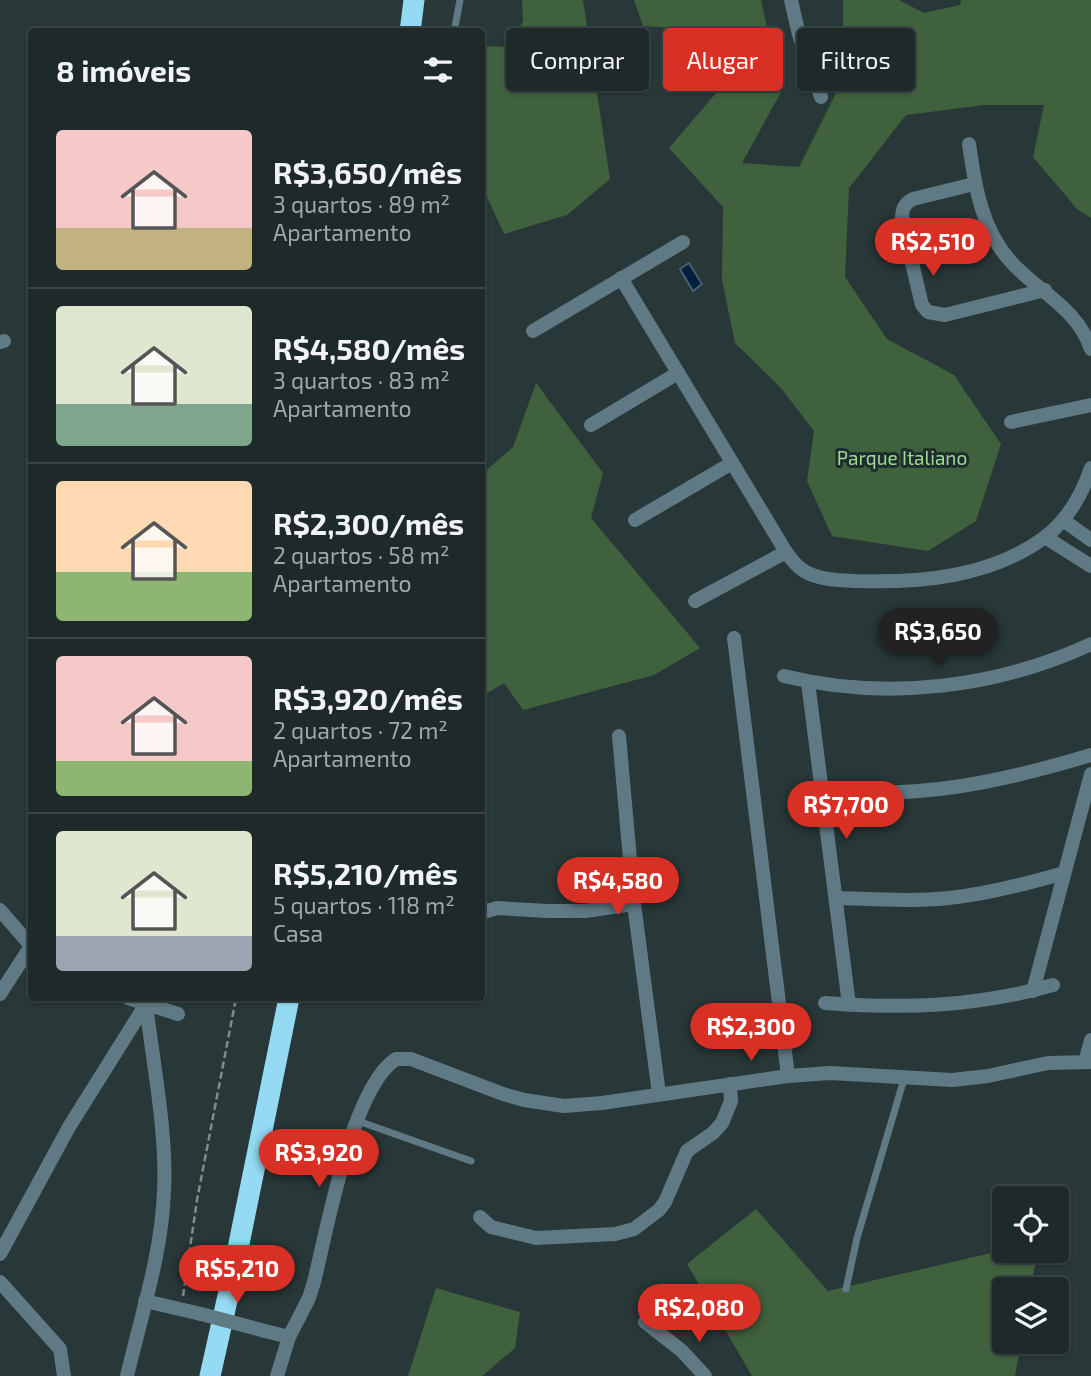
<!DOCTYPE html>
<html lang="pt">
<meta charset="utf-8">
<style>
body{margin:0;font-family:"Exo 2",sans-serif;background:#2b3535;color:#f1f3f6;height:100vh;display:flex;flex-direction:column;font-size:26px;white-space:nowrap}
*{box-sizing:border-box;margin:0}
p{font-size:23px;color:#a1a6a8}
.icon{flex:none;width:38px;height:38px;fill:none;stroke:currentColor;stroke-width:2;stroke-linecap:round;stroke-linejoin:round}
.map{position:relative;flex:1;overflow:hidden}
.panel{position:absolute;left:28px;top:28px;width:457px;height:973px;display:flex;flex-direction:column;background:#1e2929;border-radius:7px;box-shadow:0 2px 5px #0004,0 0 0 2px #3c4546}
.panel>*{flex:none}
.guide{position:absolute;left:506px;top:28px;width:480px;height:63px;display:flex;gap:14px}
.fabs{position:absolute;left:992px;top:1186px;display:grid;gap:14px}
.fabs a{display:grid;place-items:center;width:77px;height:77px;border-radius:7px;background:#1e2929;box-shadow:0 2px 5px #0004,0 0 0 2px #3c4546;font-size:35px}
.price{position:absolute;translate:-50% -60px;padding:0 16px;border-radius:24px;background:#d93025;color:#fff;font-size:23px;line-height:46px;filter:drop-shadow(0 2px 4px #0008)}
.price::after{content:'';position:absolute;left:50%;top:42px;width:21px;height:16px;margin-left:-10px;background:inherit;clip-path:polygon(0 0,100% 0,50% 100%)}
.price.current{background:#222;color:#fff}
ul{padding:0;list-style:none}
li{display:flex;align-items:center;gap:21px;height:175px;padding:0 28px}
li+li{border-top:2px solid #3c4546}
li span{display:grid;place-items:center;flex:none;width:196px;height:140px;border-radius:7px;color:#555}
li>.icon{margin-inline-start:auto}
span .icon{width:84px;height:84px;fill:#fffc;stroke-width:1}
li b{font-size:30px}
h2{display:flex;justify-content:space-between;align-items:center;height:84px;padding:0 28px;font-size:30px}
.tag{padding:0 24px;border-radius:7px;background:#1e2929;box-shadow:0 2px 5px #0004,0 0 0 2px #3c4546;font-size:24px;line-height:63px}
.tag.current{background:#d93025;color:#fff}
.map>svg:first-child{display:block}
</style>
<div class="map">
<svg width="1091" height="1376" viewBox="0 0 1091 1376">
<rect width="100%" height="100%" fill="#283737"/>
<g fill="#40613d">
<polygon points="522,0 583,0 610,179 567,215 504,234 481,184 481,46 509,47 523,21"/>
<polygon points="634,0 761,0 781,92 742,163 799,167 843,79 843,0 899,0 924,13 960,5 961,0 1091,0 1091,218 1077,209 1033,157 1044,105 984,105 906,115 849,188 845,277 887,339 954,375 1001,444 976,521 928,551 832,536 807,481 814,431 781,388 735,343 722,280 723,207 669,148 734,72 703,30 643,26"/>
<polygon points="536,383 603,473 591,518 700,648 654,675 523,710 504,683 481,697 481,475 513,447"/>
<polygon points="756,1209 828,1291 1004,1250 1038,1251 1030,1290 1004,1290 1004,1342 1021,1342 1015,1376 752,1376 687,1264"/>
<polygon points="436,1288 520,1312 515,1348 482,1376 408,1376"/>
</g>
<polygon fill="#02203b" stroke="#475f72" stroke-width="2" points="689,263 702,284 693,291 680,269"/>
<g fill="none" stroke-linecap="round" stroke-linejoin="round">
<polyline stroke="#808d8d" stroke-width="2.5" stroke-dasharray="7 3.5" stroke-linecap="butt" points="183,1296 197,1200 236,998"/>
<g stroke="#5f7a84" stroke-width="7">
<polyline points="454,32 460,0"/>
<polyline points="358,1121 471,1161"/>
<polyline points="846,1289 857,1238 904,1079"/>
</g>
<g stroke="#5f7a84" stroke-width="14">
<polyline points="791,0 799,35 821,97"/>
<path d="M969,144C975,187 982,231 1012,263C1040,293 1077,308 1091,349"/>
<path d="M974,184L913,199C903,204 902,210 902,221L922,305L928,312L945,315L1045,290"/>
<path d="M621,278L786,552C791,559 796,566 804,571C819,580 839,580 856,581C920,583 992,577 1045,537C1068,520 1082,494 1091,468"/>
<polyline points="533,331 683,242"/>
<polyline points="0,342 4,341"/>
<polyline points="1011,422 1091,405"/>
<polyline points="591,425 678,373"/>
<polyline points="635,520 732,463"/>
<polyline points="1063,520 1091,540"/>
<polyline points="1045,537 1091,566"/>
<polyline points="695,601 786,552"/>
<polyline points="734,638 788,1076"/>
<path d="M784,676C886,701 996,688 1091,644"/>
<polyline points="808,682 849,1005"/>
<polyline points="619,736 634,904 659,1094"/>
<path d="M822,791C920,799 998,783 1091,755"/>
<path d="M836,898C873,899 911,902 949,898C988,894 1026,884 1064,873"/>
<polyline points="481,906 484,912 497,908 547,911 585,911 634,904"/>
<polyline points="0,910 32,947"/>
<polyline points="1033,991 1091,774"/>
<polyline points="0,994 31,946"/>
<polyline points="128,998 178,1014"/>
<path d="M825,1003C905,1009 975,1007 1053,985"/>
<polyline points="1085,1062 1091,1040"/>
<polyline points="480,1217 491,1227 536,1238 615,1234 634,1229 659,1210 665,1202 687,1151 713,1133 722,1123 731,1101 730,1084"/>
<polyline points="0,1254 69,1127 146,1004"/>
<polyline points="0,1282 60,1349 64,1376"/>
<polyline points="145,1301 201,1314"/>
<polyline points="645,1322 682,1351 705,1376"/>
<polyline points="265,1331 289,1337"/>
<path d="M127,1376C141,1316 162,1253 164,1191C167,1132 153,1064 146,1004"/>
<path d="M277,1376L289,1337L309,1298L314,1282C327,1230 352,1087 396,1059H411L503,1094L524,1100L564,1106L602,1103L788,1076L830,1073L952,1080L988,1076L1048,1063L1091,1062"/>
</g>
<g stroke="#95daf3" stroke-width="21">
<polyline points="410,32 414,0"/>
<polyline points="210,1376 232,1278 289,998"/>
</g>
<polyline stroke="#5f7a84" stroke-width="14" points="201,1314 265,1331"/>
</g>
<g text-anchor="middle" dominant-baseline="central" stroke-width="6" stroke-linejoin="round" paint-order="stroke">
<g font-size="19" fill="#9ed998" stroke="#1e2d2d">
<text x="902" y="457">Parque Italiano</text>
</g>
</g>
</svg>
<div class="fabs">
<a><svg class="icon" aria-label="locate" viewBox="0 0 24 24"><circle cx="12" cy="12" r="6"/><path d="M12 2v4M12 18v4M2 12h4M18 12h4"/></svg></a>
<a><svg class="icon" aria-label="layers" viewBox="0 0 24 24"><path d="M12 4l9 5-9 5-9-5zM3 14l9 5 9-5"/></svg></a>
</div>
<b class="price" style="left:933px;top:278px">R$2,510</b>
<b class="price current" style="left:938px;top:668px">R$3,650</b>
<b class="price" style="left:846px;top:841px">R$7,700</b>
<b class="price" style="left:618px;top:917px">R$4,580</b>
<b class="price" style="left:751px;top:1063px">R$2,300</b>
<b class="price" style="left:319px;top:1189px">R$3,920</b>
<b class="price" style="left:237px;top:1305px">R$5,210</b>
<b class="price" style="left:699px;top:1344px">R$2,080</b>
<div class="guide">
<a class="tag">Comprar</a>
<a class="tag current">Alugar</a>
<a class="tag">Filtros</a>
</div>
<section class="panel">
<h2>8 imóveis<svg class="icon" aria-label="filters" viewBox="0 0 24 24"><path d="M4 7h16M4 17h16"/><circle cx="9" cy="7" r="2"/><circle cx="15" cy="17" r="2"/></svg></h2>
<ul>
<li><span style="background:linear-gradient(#f6c9c9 70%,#c2b280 0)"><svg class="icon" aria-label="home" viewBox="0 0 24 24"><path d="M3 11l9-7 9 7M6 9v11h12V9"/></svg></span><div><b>R$3,650/mês</b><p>3 quartos · 89 m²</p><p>Apartamento</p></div></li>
<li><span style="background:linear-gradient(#dfe7d0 70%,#7fa58c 0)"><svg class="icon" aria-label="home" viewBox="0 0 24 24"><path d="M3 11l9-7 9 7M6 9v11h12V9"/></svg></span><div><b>R$4,580/mês</b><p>3 quartos · 83 m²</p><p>Apartamento</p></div></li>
<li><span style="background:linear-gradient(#ffd9b3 65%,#8fb573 0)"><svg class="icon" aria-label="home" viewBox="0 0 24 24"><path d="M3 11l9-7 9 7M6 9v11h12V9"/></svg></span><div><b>R$2,300/mês</b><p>2 quartos · 58 m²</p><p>Apartamento</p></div></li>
<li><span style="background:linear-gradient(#f6c9c9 75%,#8fb573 0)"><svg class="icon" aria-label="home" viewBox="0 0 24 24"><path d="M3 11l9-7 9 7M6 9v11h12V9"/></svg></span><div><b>R$3,920/mês</b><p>2 quartos · 72 m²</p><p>Apartamento</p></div></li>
<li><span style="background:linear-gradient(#dfe7d0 75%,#9aa5b1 0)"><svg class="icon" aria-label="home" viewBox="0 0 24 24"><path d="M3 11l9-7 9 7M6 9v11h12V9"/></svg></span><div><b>R$5,210/mês</b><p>5 quartos · 118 m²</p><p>Casa</p></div></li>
</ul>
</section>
</div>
